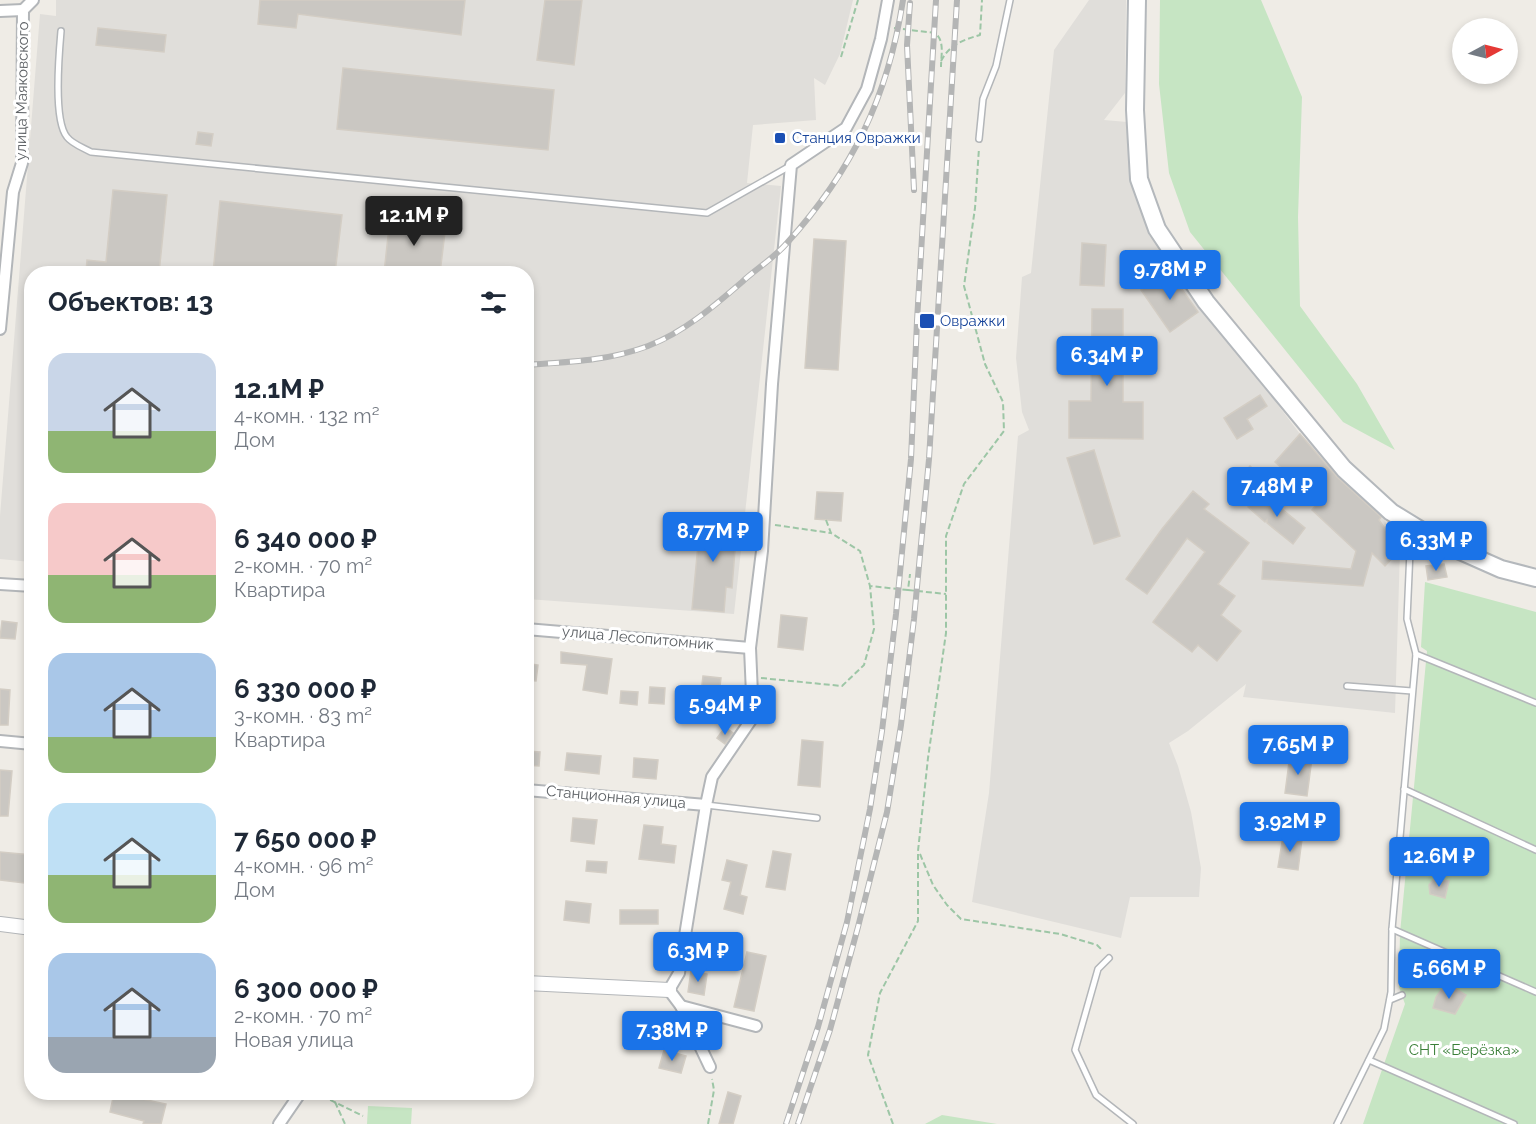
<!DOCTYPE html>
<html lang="ru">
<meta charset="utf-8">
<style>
body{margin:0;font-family:Raleway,sans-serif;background:#f6f6f7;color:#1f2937;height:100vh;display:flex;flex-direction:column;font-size:22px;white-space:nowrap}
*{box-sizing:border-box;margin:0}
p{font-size:20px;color:#747a83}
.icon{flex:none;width:33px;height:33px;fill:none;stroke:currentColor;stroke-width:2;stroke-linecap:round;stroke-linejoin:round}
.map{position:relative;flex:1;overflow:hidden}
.side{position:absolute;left:24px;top:266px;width:510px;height:834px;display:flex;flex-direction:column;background:#fff;border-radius:24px;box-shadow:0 3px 9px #0003}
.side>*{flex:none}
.needle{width:39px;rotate:83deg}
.tools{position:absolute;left:1452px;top:18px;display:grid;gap:12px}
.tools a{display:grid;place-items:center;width:66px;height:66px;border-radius:50%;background:#fff;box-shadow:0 3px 9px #0003;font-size:30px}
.price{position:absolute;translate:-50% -51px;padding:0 14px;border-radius:6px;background:#1a73e8;color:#fff;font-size:20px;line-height:39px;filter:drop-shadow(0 2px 3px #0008)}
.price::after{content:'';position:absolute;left:50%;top:36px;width:18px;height:14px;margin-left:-9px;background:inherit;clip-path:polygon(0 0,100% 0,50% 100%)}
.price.active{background:#222;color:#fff}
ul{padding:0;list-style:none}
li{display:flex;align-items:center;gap:18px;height:150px;padding:0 24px}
li span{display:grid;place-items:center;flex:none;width:168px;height:120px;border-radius:18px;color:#555}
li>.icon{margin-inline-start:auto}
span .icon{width:72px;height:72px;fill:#fffc;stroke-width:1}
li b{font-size:26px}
h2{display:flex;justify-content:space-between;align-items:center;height:72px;padding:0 24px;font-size:26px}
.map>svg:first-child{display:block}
</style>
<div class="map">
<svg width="1536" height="1124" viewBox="0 0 1536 1124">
<rect width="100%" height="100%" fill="#efece6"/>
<g fill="#e0deda">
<polygon points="56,0 853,0 840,54 825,85 814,78 816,120 753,125 747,183 781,186 734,614 527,599 526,273 32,273 31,562 0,559 0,516 40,14 56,16"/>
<polygon points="1089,0 1126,0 1125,93 1104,120 1127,122 1134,176 1149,235 1300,434 1378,507 1400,550 1395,713 1243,697 1246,684 1188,731 1169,743 1178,766 1191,812 1201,868 1199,897 1130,897 1121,938 972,902 989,793 1018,436 1029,430 1022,412 1016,358 1022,277 1031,273 1054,50"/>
</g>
<g fill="#c6e5c3">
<polygon points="1160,0 1261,0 1302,97 1298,217 1300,306 1357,384 1395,450 1343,422 1190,232 1169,173 1159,84"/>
<polygon points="1425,582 1536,612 1536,1124 1363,1124 1405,1004 1399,987 1400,933 1427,651 1421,647"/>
<polygon points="368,1106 412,1108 411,1124 367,1124"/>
<polygon points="942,1115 997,1124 925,1124"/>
</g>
<g fill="#cac7c2" stroke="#d3cdc4" stroke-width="1.5">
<polygon points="260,0 465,0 461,35 298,14 296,28 258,24"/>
<polygon points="545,0 582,0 574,65 537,60"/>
<polygon points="98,28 166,35 164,52 96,45"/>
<polygon points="343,68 554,90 548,150 337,129"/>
<polygon points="198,132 213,134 211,146 196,144"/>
<polygon points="113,190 167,195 159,273 86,273 87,260 106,262"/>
<polygon points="220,201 342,215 335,273 213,273"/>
<polygon points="390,218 446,224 440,273 384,273"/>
<polygon points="814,239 846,241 838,370 805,368"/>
<polygon points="1082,243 1106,245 1104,286 1080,285"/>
<polygon points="1169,271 1198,312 1170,332 1141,290"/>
<polygon points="1092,309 1123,309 1123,402 1143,402 1143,439 1069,438 1069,401 1091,401"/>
<polygon points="1260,395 1267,406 1247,419 1253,429 1237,439 1224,418"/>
<polygon points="1300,434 1337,477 1381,517 1379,520 1400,550 1385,566 1372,553 1363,586 1262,579 1263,561 1351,569 1356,551 1312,510 1318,502 1275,462"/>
<polygon points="1094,450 1120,536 1094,544 1067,458"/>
<polygon points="1250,466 1271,484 1263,493 1242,475"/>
<polygon points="1193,491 1209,504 1204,509 1249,543 1218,584 1235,596 1221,615 1241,631 1217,661 1198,645 1192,652 1153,622 1205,552 1187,538 1147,594 1126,579 1162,529"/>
<polygon points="817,492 843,493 841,521 815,519"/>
<polygon points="1261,492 1305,528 1293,544 1267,523 1267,520 1265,522 1248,507"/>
<polygon points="701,513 732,515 729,550 735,550 732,588 726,587 724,612 692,609"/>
<polygon points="1444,564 1447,577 1428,580 1426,566"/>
<polygon points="781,615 807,618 803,650 778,647"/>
<polygon points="2,621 17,623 15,639 0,638"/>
<polygon points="561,652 612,659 607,694 583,690 587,665 561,663"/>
<polygon points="526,663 538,665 536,681 526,680"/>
<polygon points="703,676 721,678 717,711 699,709"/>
<polygon points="650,687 665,688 664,704 649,703"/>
<polygon points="0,689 10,690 8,725 0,725"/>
<polygon points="621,691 638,692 637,705 620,703"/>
<polygon points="725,727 733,733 725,744 717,738"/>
<polygon points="802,740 823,742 820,787 798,785"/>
<polygon points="526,751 540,752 539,766 526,765"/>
<polygon points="567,753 601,756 599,774 565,770"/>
<polygon points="1290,755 1312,758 1307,796 1285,793"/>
<polygon points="634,758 658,760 656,779 633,777"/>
<polygon points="0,770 12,771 8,816 0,816"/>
<polygon points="573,818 597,820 594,844 571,841"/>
<polygon points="644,825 663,827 661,844 676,846 674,863 639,859"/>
<polygon points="1283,836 1302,839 1298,870 1278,867"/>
<polygon points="773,851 791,854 785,890 766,887"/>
<polygon points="0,852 32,855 32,884 0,880"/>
<polygon points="727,860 747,865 740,895 747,897 743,914 724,909 731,882 722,880"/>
<polygon points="587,861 607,862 606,873 586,871"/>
<polygon points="1435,878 1449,881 1445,898 1430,894 1429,885"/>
<polygon points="566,901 591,904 589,923 564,920"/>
<rect x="620" y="910" width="38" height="14"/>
<polygon points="747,952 766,956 754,1011 734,1007"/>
<polygon points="691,971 707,974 704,995 688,992"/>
<polygon points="1451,986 1466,995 1455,1014 1433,1008 1436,997 1441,990"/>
<polygon points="664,1050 686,1056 681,1073 659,1068"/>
<polygon points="728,1092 741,1096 733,1124 719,1124"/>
<polygon points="114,1093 166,1104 161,1124 143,1124 144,1121 110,1112"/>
</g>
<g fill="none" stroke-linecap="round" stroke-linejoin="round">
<g stroke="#b3b6b9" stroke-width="8">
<g id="service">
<path d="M61,31C59,54 53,120 67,137C72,144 84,148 91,152L707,213L790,166"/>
<polyline points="979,139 983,99 996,66 1010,0"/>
<polyline points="1416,654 1536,703"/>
<polyline points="1347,686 1412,691"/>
<polyline points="1404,789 1536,850"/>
<polyline points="706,805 817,818"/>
<polyline points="1392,929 1536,992"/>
<polyline points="1109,958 1098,969 1075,1050 1096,1095 1133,1124"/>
<polyline points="1390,1000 1402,995"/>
<polyline points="1369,1060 1514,1124"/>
<polyline points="1337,1124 1384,1029 1391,992 1392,929 1416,654 1407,619 1411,528"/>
</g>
</g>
<g stroke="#b3b6b9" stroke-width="14">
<g id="minor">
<polyline points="0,11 23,10"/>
<polyline points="0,329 13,192 22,163 23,10 33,0"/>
<polyline points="0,584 32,586"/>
<polyline points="526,629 750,648"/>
<polyline points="0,741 32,744"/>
<polyline points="526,790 706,805"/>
<polyline points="681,1006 756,1026"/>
<polyline points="710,1067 681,1006 669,990 679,973 706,805 712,777 753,717 750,648 762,551 772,384 791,165 846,128 867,89 881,39 888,0"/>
<polyline points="279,1124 301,1092"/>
</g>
</g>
<g stroke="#b3b6b9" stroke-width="16">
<g id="tertiary">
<polyline points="0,924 32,928"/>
<polyline points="526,983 669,990"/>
</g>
</g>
<g stroke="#b4b8bc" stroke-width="20">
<polyline id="secondary" points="1137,0 1135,110 1139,179 1157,229 1206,302 1344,469 1391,512 1440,542 1501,569 1536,578"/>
</g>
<g stroke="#9dc6a6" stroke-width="2" stroke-dasharray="6 3" stroke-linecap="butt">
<path d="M894,28L935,33C945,41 941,55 941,67"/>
<polyline points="841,57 858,0"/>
<path d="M941,61C950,44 963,40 980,35L982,0"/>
<polyline points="826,520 831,533 860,551 870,586 908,590 910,574"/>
<polyline points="775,525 831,533"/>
<polyline points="908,590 946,594"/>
<polyline points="761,678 842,686 864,665 874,629 870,586"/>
<polyline points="920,854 933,885 947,905 961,919 1060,934 1097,945 1103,951"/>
<polyline points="314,1092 363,1116"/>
<polyline points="335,1102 345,1124"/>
<polyline points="708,1124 714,1090 712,1079"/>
<polyline points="893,1124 868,1055 880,993 918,921 918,851 928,758 946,633 946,536 964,484 1004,431 1003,402 985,364 964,286 975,208 979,148"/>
</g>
<use href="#service" stroke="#fff" stroke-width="5"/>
<use href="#minor" stroke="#fff" stroke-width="10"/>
<use href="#tertiary" stroke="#fff" stroke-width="14"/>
<use href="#secondary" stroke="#fff" stroke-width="16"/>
<g stroke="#b4b5b5" stroke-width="6">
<g id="rail">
<polyline points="910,3 907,45 914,190"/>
<path d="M526,365C568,362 608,361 648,346C684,332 713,307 742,282C756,269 774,258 787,243C852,171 888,97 903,0"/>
<polyline points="786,1124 818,1027 847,922 870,809 882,731 896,614 911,459 917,321 936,0"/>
<polyline points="798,1124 830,1030 858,927 887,812 901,725 914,619 929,459 957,0"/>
</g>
</g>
<use href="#rail" stroke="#fff" stroke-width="4" stroke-dasharray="11" stroke-linecap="butt"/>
</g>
<g fill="#1a4fb4" stroke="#fff" stroke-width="2">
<rect x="774" y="132" width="12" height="12" rx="3"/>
<rect x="919" y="313" width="16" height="16" rx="3"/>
</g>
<g text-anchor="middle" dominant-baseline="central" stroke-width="6" stroke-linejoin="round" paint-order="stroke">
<g font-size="15" fill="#5d6165" stroke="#fff">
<text transform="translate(22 91) rotate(-89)">улица Маяковского</text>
<text transform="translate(638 638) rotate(5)">улица Лесопитомник</text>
<text transform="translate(616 797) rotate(5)">Станционная улица</text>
</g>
<g font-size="15" fill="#164399" stroke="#fff" text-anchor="start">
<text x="792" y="138">Станция Овражки</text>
<text x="940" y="321">Овражки</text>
</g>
<g font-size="15" fill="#3b8039" stroke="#fff">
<text x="1464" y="1050">СНТ «Берёзка»</text>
</g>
</g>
</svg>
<div class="tools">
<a><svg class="needle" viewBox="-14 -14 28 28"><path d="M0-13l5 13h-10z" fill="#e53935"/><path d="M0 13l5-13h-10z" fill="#747a83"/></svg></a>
</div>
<b class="price active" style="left:414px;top:247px">12.1M ₽</b>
<b class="price" style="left:1170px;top:301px">9.78M ₽</b>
<b class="price" style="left:1107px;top:387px">6.34M ₽</b>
<b class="price" style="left:1277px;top:518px">7.48M ₽</b>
<b class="price" style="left:713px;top:563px">8.77M ₽</b>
<b class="price" style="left:1436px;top:572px">6.33M ₽</b>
<b class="price" style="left:725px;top:736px">5.94M ₽</b>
<b class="price" style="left:1298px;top:776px">7.65M ₽</b>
<b class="price" style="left:1290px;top:853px">3.92M ₽</b>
<b class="price" style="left:1439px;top:888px">12.6M ₽</b>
<b class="price" style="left:698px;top:983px">6.3M ₽</b>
<b class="price" style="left:1449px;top:1000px">5.66M ₽</b>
<b class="price" style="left:672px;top:1062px">7.38M ₽</b>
<section class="side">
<h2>Объектов: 13<svg class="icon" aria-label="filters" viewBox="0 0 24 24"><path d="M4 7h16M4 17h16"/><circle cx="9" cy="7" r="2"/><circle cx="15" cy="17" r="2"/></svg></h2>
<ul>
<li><span style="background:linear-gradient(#c9d6e8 65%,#8fb573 0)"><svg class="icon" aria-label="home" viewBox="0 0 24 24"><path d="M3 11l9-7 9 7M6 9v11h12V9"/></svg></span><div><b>12.1M ₽</b><p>4-комн. · 132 m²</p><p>Дом</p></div></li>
<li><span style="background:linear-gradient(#f6c9c9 60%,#8fb573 0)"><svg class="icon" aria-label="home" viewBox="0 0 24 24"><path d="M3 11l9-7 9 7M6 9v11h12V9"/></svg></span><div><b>6 340 000 ₽</b><p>2-комн. · 70 m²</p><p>Квартира</p></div></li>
<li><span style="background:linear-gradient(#a9c7e8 70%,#8fb573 0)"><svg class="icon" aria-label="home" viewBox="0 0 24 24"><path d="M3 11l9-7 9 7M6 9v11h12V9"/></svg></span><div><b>6 330 000 ₽</b><p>3-комн. · 83 m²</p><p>Квартира</p></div></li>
<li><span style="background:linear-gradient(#bfe0f5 60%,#8fb573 0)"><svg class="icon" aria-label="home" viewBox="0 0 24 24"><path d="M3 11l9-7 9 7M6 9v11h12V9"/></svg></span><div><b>7 650 000 ₽</b><p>4-комн. · 96 m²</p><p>Дом</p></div></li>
<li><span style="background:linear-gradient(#a9c7e8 70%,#9aa5b1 0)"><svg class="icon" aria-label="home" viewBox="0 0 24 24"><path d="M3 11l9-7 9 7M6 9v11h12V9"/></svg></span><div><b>6 300 000 ₽</b><p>2-комн. · 70 m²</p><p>Новая улица</p></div></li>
</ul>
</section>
</div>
